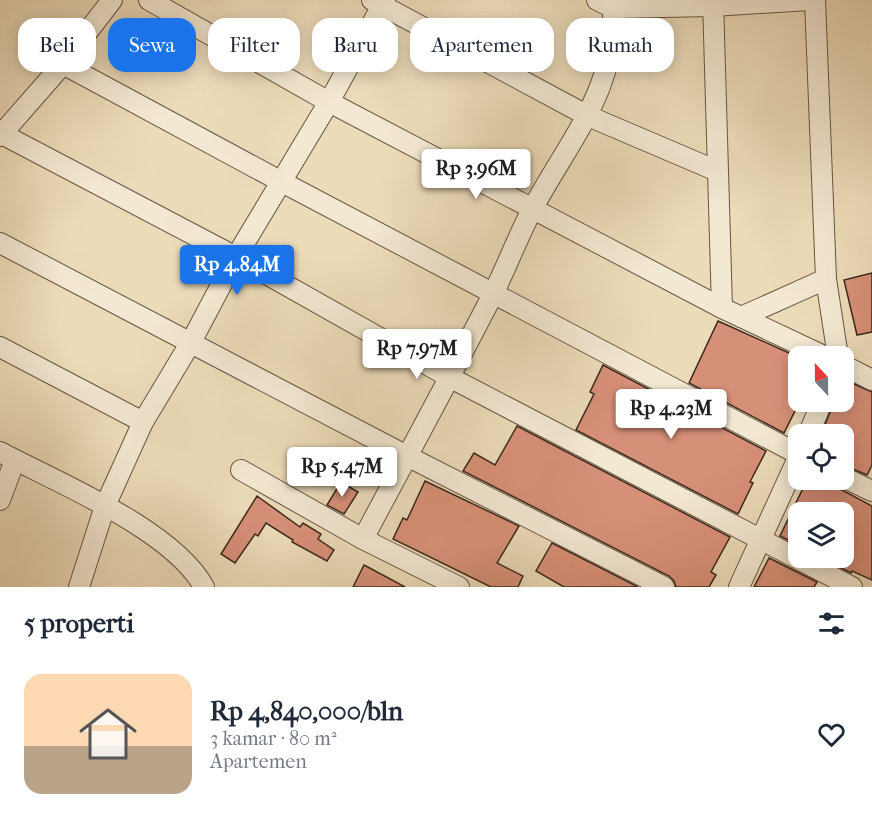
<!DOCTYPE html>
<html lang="id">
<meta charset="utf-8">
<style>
body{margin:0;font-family:"IM FELL French Canon",serif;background:#f2f2f3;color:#1f2937;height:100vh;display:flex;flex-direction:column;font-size:22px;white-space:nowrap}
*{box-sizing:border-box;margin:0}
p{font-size:20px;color:#747a83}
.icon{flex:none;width:33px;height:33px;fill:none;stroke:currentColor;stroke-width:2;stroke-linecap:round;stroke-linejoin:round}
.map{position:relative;height:587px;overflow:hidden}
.details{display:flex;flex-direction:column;background:#fff;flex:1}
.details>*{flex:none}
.hud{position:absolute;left:18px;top:18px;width:837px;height:54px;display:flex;gap:12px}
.needle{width:39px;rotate:338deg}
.tools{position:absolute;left:788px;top:346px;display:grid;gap:12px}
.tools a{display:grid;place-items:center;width:66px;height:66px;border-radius:12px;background:#fff;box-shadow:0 3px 15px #0003;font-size:30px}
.price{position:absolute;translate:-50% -51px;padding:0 14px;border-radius:6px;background:#fff;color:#222;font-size:20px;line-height:39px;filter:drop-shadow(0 2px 3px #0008)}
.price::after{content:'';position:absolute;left:50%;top:36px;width:18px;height:14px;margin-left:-9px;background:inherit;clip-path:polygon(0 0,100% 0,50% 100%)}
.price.on{background:#1a73e8;color:#fff}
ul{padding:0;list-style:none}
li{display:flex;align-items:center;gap:18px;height:150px;padding:0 24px}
li span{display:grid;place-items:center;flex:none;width:168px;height:120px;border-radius:18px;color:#555}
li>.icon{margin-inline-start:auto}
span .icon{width:72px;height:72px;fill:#fffc;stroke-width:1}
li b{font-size:26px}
h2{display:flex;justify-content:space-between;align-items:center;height:72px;padding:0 24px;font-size:26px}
.pill{padding:0 21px;border-radius:18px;background:#fff;box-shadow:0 3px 15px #0003;font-size:21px;line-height:54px}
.pill.on{background:#1a73e8;color:#fff}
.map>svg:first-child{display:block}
</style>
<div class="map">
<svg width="872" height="587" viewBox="0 0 872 587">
<rect width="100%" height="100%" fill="#ecdbb9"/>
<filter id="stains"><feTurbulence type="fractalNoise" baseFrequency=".00333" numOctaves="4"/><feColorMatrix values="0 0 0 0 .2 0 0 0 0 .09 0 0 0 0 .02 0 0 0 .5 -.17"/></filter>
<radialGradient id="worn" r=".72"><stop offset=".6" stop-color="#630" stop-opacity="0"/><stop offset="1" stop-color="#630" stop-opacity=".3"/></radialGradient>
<g fill="#d79078" stroke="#3b291d" stroke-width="1.5">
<polygon points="872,273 872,332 857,335 844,280"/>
<polygon points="718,321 798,357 798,405 784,433 689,383"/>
<polygon points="603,365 766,451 750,482 753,483 738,514 576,430 594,394 590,392"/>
<polygon points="843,379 872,392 872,465 867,475 843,465 843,435 821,435 834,402 843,402"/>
<polygon points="517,426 730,537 711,572 716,575 709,587 676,587 674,581 669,576 463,471 474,453 495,465"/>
<polygon points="807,480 831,480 838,488 872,506 872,580 852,571 851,573 822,558 843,558 843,513 798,513 798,545 780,536"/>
<polygon points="425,481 519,526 497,563 523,576 518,587 491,587 393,539 403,518 407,520"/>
<polygon points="341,482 358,492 344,514 327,505"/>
<polygon points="257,496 300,527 303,523 321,534 318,539 334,550 327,561 292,542 293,540 266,523 258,536 255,534 235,563 221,554"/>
<polygon points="552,543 638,587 564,587 536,571"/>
<polygon points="769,558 817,582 814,587 754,587"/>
<polygon points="364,565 405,587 353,587"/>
</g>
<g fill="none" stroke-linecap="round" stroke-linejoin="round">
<g stroke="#675644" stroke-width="22">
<g id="street">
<polyline points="149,0 329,102 722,308 826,357"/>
<polyline points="372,0 588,116 717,171"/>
<polyline points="597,0 613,8 713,6 809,0"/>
<polyline points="713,0 722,308"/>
<polyline points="815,0 826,279 838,357"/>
<polyline points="63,64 280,181 798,454"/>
<polyline points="2,134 236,257 449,377 852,587"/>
<polyline points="0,136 63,64 112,0"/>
<polyline points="0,243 407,456 664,587"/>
<polyline points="741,317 826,279"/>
<polyline points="0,347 143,422"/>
<polyline points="843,365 872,380"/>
<polyline points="808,435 822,402"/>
<path d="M0,452C58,483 172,529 204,587"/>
<polyline points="241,470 363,539 459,587"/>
<polyline points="843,477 872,491"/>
<polyline points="0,500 15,460"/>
<path d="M363,539C406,458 451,376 493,294C507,266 518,236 533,208C569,140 622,83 612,0"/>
<polyline points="79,587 105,506 143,422 191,342 236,257 329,102 385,0"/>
<polyline points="739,587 798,458"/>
</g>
</g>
<use href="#street" stroke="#f3e8d2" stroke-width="20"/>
</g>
<rect width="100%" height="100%" filter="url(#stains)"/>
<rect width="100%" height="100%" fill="url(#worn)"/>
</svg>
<div class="tools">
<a><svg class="needle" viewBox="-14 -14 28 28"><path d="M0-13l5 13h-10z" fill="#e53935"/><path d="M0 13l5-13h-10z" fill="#747a83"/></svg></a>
<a><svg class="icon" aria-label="locate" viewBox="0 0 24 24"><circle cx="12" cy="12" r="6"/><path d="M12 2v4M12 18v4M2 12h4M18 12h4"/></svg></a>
<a><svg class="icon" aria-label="layers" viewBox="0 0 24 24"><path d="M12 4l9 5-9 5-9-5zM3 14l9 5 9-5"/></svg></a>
</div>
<b class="price" style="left:476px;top:200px">Rp 3.96M</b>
<b class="price on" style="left:237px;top:296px">Rp 4.84M</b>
<b class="price" style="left:417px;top:380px">Rp 7.97M</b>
<b class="price" style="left:671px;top:440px">Rp 4.23M</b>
<b class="price" style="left:342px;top:498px">Rp 5.47M</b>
<div class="hud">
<a class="pill">Beli</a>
<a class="pill on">Sewa</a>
<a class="pill">Filter</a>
<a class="pill">Baru</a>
<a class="pill">Apartemen</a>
<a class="pill">Rumah</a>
</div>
</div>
<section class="details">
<h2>5 properti<svg class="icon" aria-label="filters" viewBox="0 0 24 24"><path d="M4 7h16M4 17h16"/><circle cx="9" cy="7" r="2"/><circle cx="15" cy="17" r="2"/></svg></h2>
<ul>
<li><span style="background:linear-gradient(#ffd9b3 60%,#b9a48a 0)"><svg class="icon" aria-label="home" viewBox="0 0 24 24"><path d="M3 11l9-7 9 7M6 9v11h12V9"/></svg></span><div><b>Rp 4,840,000/bln</b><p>3 kamar · 80 m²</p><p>Apartemen</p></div><svg class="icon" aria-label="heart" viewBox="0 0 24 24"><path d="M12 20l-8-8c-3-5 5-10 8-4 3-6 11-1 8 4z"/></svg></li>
</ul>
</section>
